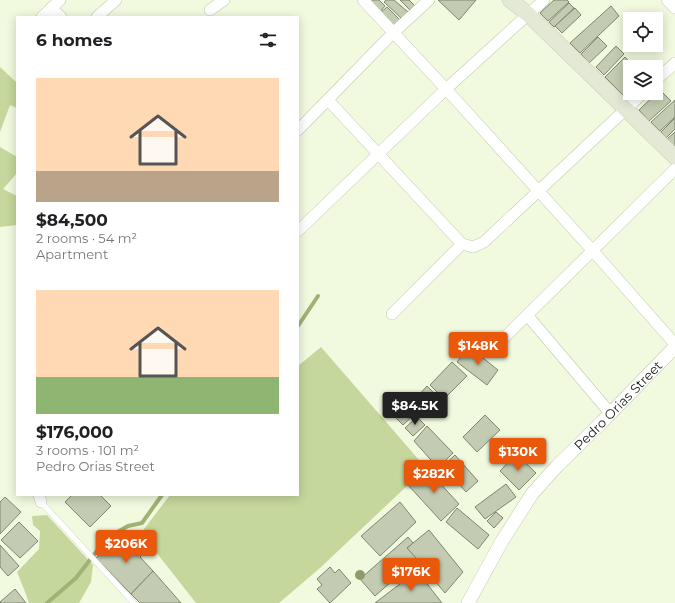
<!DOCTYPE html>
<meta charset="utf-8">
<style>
body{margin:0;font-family:Montserrat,sans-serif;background:#f2f2f2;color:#202124;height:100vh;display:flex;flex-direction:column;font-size:15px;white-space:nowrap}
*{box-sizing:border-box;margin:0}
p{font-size:13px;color:#757577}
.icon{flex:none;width:22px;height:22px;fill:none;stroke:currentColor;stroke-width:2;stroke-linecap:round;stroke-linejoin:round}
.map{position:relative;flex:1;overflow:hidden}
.panel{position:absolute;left:16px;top:16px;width:283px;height:480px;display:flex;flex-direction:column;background:#fff;border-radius:0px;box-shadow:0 2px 10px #0003}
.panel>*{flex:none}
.tools{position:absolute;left:623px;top:12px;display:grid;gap:8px}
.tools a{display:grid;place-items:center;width:40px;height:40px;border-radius:0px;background:#fff;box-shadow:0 2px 10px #0003;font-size:20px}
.price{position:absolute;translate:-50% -34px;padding:0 9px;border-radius:4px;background:#ea580c;color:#fff;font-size:13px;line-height:26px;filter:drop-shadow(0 1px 2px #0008)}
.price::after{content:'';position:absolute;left:50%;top:24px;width:12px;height:9px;margin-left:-6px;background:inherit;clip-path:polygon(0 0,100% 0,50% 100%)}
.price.current{background:#222;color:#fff}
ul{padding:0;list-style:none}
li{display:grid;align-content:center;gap:8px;height:212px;padding:0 20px}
li span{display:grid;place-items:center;height:124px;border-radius:0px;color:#555}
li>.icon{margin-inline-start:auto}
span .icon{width:72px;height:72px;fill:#fffc;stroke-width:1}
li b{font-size:17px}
h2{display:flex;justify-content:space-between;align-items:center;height:48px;padding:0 20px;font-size:17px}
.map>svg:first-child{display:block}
</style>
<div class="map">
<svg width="675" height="603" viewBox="0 0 675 603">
<rect width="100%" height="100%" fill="#f1fadf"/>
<g fill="#c5d79c">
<polygon points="0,67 17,83 17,108 10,105 0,132"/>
<polygon points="0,147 17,157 17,173 3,189 17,196 17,225 0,227"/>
<polygon points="321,347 426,468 320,568 279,603 196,603 141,533 170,495 298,495 298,366"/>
<polygon points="47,515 93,565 91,582 79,603 29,603 24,589 17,572 39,549 40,531 33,525 32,516"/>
</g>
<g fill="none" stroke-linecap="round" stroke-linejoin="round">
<g stroke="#a0b375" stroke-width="4">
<polyline points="298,326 318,296"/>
<polyline points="47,603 76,578 107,538 128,526 142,523 162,495"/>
</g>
</g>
<g fill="#c3ccb2" stroke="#7e866e">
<polygon points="368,0 379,0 385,6 379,13"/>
<polygon points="386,0 394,0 408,12 402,19 384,2"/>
<polygon points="400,0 409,0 415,6 410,10"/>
<polygon points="438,0 476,0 459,20"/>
<polygon points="554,0 567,0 569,2 548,21 540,13"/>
<polygon points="569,3 574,8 554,27 549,22"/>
<polygon points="611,6 619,16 580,53 570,43"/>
<polygon points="387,7 400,20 393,27 379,14"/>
<polygon points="575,8 581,15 562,33 555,26"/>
<polygon points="598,37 607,46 589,63 581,54"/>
<polygon points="616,46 624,54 604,75 596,67"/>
<polygon points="625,57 634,67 630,67 630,93 634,93 627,99 605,77"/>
<polygon points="660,90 671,101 649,121 639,110"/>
<polygon points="675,100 675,117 660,131 651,122"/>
<polygon points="675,118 675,129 666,138 661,132"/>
<polygon points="675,132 675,145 674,146 667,139"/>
<polygon points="469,347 498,370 487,385 457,362"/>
<polygon points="452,362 467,376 444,399 430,385"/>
<polygon points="427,386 433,392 423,403 417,397"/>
<polygon points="410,404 417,412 403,425 396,418"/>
<polygon points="485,415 500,430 477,452 463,437"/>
<polygon points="417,417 425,425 413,436 405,428"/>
<polygon points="427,426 453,453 438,468 414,441"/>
<polygon points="516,454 536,473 519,490 500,471"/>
<polygon points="455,455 478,481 466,492 443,466"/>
<polygon points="426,468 459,504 441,521 408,485"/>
<polygon points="506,484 516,497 485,519 475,507"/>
<polygon points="72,495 100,495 111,506 90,527 65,502"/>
<polygon points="5,497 21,512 0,534 0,502"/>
<polygon points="400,502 416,522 380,556 361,536"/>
<polygon points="457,508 489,535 478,549 446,522"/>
<polygon points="496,512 503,518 494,528 487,521"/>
<polygon points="19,522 38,541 20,558 1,540"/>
<polygon points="429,530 463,572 445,593 407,548"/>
<polygon points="408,537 413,543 407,548 417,559 375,596 360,579"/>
<polygon points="117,538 127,549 137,540 147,550 140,557 153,571 131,594 96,558"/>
<polygon points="0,545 19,566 8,576 0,567"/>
<polygon points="330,567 335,573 339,569 351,583 330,603 317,589 322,585 317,579"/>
<polygon points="153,571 181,603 140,603 131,594"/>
<polygon points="417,571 442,603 375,603"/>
<polygon points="15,589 26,603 0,603 0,602"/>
</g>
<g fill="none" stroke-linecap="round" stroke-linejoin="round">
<g stroke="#c1cab0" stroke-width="6">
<polyline id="service" points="41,502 134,603"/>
</g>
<g stroke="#c1cab0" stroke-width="12">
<g id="minor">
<polyline points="363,0 446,89 593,251 675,344"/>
<polyline points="667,0 675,8"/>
<polyline points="51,8 61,17"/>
<polyline points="210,10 224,0"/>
<polyline points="42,17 60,0"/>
<polyline points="97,17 116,0"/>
<polyline points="656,80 675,63"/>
<polyline points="328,100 462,244 473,247 484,242 643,93"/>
<polyline points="298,130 393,33 429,0"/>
<polyline points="298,231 446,89 544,0"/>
<polyline points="392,314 462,244"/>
<polyline points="527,315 611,414"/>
<polyline points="501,341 675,169"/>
<polyline points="39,495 41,502"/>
</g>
</g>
<g stroke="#c1cab0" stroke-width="14">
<g id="tertiary">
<path id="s1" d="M468,603L502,541L532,494L558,465L603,421L675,347"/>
</g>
</g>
<g stroke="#c1cab0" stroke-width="16">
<polyline id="secondary" points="510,0 529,15 675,157"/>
</g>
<use href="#service" stroke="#fff" stroke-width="5.5"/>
<use href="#minor" stroke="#fff" stroke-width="11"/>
<use href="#tertiary" stroke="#fff" stroke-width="13"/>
<use href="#secondary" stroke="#e3e9d4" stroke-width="15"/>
</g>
<g fill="#8f9c68">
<circle cx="416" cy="569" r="5"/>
<circle cx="360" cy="575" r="5"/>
</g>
<g text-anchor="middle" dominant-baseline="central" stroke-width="3" stroke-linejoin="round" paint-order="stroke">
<g font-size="13" fill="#191c12" stroke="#fff">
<text stroke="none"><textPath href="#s1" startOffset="250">Pedro Orias Street</textPath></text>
</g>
</g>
</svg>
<div class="tools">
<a><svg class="icon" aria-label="locate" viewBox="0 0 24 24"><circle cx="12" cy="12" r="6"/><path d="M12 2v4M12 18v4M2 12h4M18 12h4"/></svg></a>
<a><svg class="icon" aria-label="layers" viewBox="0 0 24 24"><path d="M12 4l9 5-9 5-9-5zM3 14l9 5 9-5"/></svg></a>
</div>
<b class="price" style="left:478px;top:366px">$148K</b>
<b class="price current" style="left:415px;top:426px">$84.5K</b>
<b class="price" style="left:518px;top:472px">$130K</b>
<b class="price" style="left:434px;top:494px">$282K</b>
<b class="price" style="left:126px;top:564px">$206K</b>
<b class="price" style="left:411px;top:592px">$176K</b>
<section class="panel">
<h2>6 homes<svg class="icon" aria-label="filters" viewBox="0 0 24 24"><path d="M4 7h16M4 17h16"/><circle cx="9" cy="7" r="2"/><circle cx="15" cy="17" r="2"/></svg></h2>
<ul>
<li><span style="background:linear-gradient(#ffd9b3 75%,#b9a48a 0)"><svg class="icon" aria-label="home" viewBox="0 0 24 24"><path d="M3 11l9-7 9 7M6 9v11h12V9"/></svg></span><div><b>$84,500</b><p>2 rooms · 54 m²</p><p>Apartment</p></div></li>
<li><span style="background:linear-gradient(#ffd9b3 70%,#8fb573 0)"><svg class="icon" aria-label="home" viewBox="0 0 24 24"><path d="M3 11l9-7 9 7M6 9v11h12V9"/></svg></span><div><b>$176,000</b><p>3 rooms · 101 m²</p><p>Pedro Orias Street</p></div></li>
</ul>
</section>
</div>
